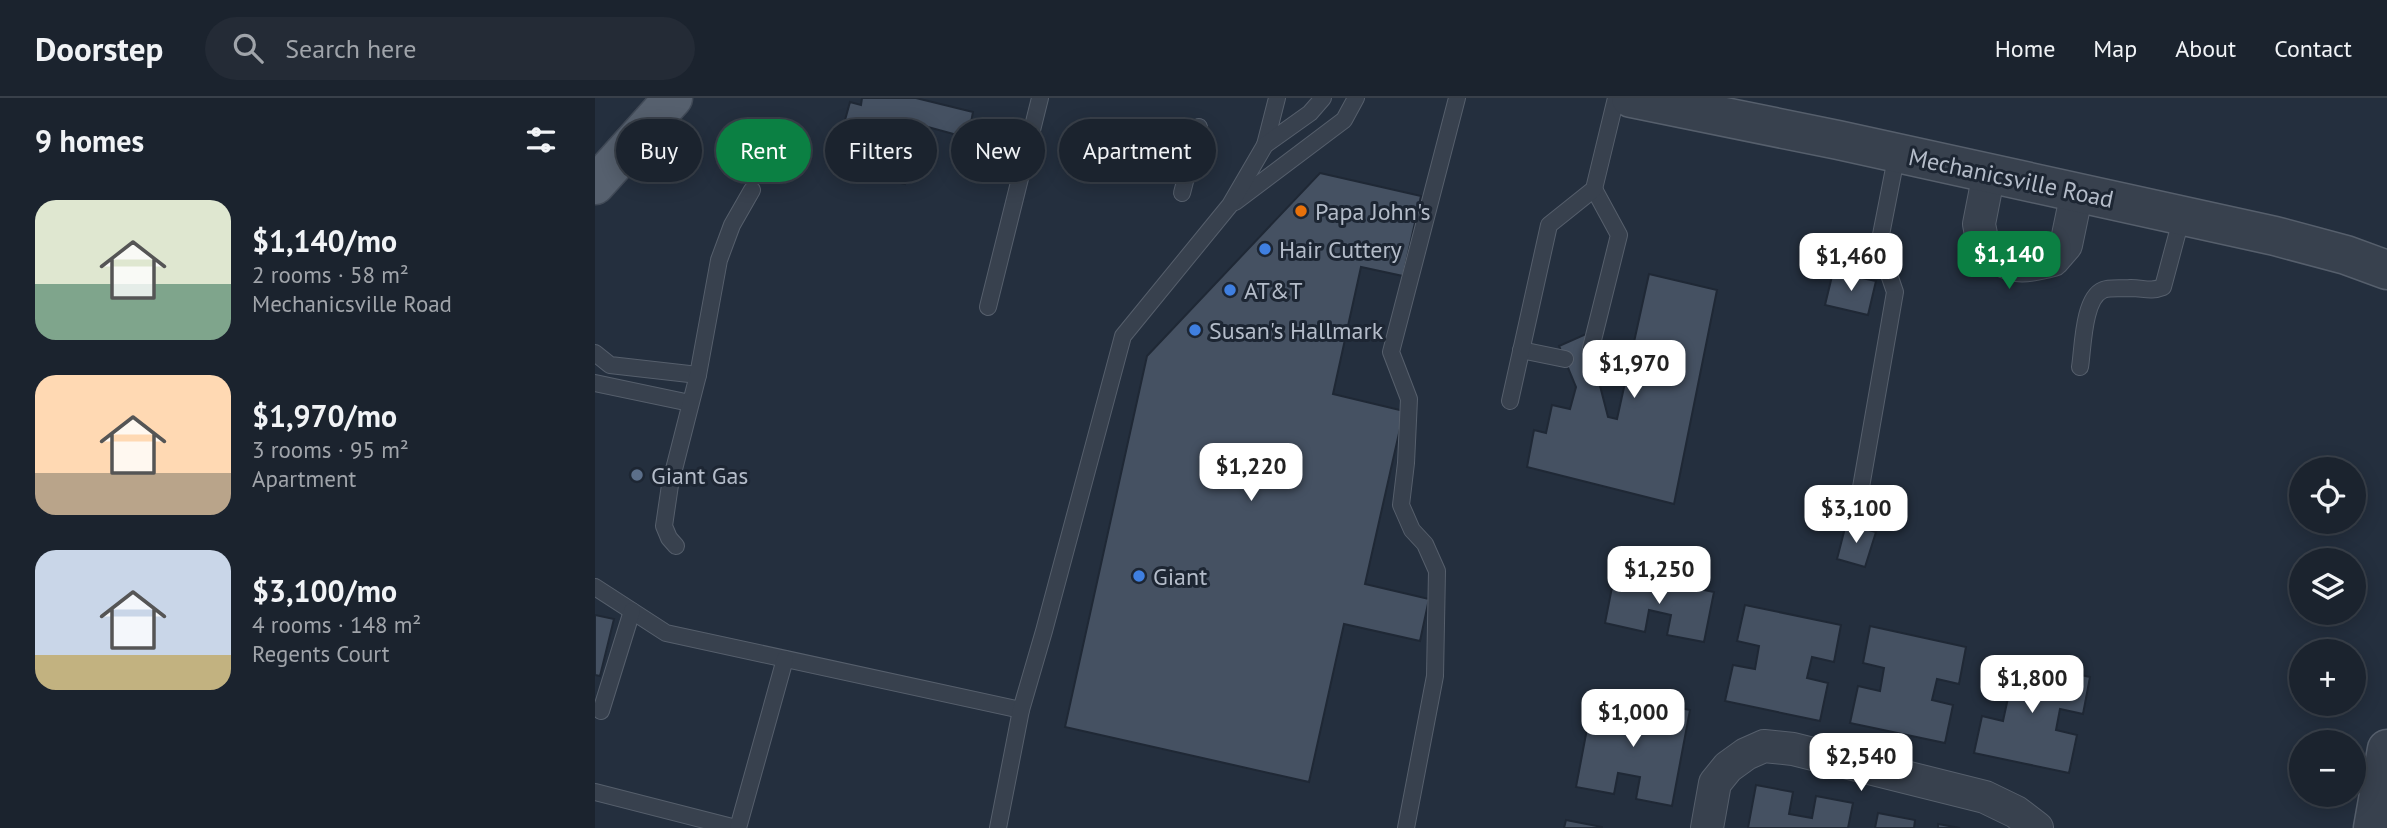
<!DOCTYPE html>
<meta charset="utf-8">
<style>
body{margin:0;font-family:"PT Sans",sans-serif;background:#242b36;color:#f1f3f6;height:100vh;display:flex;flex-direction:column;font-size:26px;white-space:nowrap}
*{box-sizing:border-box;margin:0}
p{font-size:23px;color:#a0a4aa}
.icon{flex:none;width:38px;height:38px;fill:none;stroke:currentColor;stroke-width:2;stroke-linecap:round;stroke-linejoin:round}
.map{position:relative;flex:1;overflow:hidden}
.side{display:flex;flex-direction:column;background:#1b232e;width:595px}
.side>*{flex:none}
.top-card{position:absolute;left:21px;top:21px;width:665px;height:63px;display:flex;gap:14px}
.buttons{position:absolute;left:1694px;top:359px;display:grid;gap:14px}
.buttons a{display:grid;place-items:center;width:77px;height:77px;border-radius:50%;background:#1b232e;box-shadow:0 4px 18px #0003,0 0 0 2px #39404a;font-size:35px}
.price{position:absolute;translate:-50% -60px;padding:0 16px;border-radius:14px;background:#fff;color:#222;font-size:23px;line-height:46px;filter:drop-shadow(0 2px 4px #0008)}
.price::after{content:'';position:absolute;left:50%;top:42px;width:21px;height:16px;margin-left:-10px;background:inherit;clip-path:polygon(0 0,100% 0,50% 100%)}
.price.active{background:#0b8043;color:#fff}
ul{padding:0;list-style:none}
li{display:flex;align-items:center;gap:21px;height:175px;padding:0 35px}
li span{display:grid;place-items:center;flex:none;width:196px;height:140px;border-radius:21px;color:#555}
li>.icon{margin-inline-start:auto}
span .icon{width:84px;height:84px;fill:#fffc;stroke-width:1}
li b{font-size:30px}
h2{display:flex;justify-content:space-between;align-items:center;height:84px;padding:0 35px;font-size:30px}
.chip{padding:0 24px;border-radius:32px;background:#1b232e;box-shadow:0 4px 18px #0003,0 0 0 2px #39404a;font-size:24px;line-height:63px}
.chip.active{background:#0b8043;color:#fff}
header{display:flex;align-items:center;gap:42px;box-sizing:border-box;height:98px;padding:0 35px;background:#1b232e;border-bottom:2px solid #39404a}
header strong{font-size:33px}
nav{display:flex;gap:38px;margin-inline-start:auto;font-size:24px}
.search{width:490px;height:63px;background:#242b36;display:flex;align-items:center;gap:18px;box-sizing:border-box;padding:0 24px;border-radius:38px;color:#a0a4aa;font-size:26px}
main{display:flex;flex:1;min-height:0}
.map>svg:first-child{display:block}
</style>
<header>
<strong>Doorstep</strong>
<div class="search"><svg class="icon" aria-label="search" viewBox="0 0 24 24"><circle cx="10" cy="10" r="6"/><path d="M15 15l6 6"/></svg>Search here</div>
<nav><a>Home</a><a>Map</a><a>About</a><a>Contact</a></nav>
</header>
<main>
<section class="side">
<h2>9 homes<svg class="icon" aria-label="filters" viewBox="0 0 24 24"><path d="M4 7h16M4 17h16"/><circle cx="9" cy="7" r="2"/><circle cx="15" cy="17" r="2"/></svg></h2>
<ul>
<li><span style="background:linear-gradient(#dfe7d0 60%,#7fa58c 0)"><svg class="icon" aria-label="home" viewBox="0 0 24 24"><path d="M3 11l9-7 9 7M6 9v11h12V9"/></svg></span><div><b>$1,140/mo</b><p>2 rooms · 58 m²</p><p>Mechanicsville Road</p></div></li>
<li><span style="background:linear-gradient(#ffd9b3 70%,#b9a48a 0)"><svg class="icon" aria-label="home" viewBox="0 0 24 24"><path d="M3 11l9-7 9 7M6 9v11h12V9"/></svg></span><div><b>$1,970/mo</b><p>3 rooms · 95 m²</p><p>Apartment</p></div></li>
<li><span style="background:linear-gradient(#c9d6e8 75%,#c2b280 0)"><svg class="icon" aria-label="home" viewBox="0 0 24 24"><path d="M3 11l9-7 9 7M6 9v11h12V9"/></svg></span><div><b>$3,100/mo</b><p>4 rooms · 148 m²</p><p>Regents Court</p></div></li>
</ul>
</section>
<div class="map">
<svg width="1792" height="730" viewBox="0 0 1792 730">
<rect width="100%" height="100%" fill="#242f3e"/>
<g fill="#455162" stroke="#1f2835" stroke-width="2">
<polygon points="267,0 321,0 378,14 373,40 322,26 310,86 248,72 258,35 247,33 255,4 266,7"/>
<polygon points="725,75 826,98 808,178 766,169 738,296 809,313 770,486 834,501 825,543 749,526 714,684 470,629 552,258"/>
<polygon points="1238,174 1281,183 1273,217 1230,207"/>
<polygon points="1054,176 1122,192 1079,406 932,369 939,332 951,335 957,307 975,311 981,289 964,248 991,236 1008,277 1003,280 1013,319 1022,321"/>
<polygon points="1251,426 1281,434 1270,469 1242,461"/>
<polygon points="1020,474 1119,494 1109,544 1072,537 1076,517 1054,512 1050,534 1010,525"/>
<polygon points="1150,507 1246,527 1239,564 1217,559 1212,580 1233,585 1225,623 1130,603 1138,567 1160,571 1164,548 1142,543"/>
<polygon points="0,517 19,521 5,578 0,577"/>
<polygon points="1275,528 1371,549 1364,586 1342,581 1337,602 1358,607 1350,645 1255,625 1263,588 1285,593 1289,570 1268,565"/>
<polygon points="1399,558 1495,579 1488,616 1465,611 1461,632 1482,637 1474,675 1379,655 1387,618 1408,623 1413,600 1391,595"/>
<polygon points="999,594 1035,600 1031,622 1054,627 1058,605 1095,612 1077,708 1041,701 1045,679 1023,675 1019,696 981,689"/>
<polygon points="1161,687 1198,694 1194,716 1217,720 1221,698 1258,705 1253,730 1153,730"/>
<polygon points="1283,715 1320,722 1319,730 1280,730"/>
<polygon points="971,722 1007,729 1007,730 969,730"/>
<polygon points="1343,726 1365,730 1343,730"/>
</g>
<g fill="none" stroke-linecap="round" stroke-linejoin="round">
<g stroke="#565f6c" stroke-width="18">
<g id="service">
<polyline points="670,47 682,0"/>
<polyline points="587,95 604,29"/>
<polyline points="640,104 749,22 761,0"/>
<polyline points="393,209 445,0"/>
<polyline points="996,250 1024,137 999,91"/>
<polyline points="926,252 970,261"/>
<polyline points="0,255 15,267 103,277"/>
<path d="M1485,269C1488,251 1488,200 1508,192C1515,189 1528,191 1536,190C1549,190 1555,194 1568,189L1587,118"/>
<polyline points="0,285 95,305"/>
<polyline points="915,303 954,127 999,91 1021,0"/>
<polyline points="1265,395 1300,194 1284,147 1302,55"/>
<polyline points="81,448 74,440 69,428 75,387 103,277 124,162 137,127 157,92"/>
<polyline points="0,489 71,535 426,612"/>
<polyline points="6,613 37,513"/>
<polyline points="0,694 141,730"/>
<polyline points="143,730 190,561"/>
<polyline points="403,730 426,612 449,533 528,238 635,107 670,47 715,15 728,0"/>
<polyline points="811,730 840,578 842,473 830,446 817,432 806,407 811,365 814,301 796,254 862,0"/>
</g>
</g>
<g stroke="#565f6c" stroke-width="34">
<g id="minor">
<path d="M1394,75L1384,126L1389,152C1417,171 1426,170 1458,162L1471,147L1482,94"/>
<polyline points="1112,730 1120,685 1133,669 1151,656 1169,648 1198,651 1390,699 1421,714 1442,730"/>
</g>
</g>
<g stroke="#565f6c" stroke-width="41">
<g id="tertiary">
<polyline points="1036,0 1243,42 1680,138 1751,157 1792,172"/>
<polyline points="1778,730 1792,651"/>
</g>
</g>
<g stroke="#414a57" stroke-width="41">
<polyline id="primary" points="0,87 78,0"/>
</g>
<use href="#service" stroke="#38414e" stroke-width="16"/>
<use href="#minor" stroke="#38414e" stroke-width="32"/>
<use href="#tertiary" stroke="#38414e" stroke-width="38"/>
<use href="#primary" stroke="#56606e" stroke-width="38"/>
</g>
<circle fill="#e8710a" stroke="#1d2633" stroke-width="2.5" cx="706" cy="113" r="7"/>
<g fill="#3f7fe0" stroke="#1d2633" stroke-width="2.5">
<circle cx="670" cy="151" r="7"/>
<circle cx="635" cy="192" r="7"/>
<circle cx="600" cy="232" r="7"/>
<circle cx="544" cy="478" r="7"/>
</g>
<circle fill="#5c6f8a" stroke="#1d2633" stroke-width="2.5" cx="42" cy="377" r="7"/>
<g text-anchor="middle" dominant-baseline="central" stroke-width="6" stroke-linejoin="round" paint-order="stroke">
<g font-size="24" fill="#b4bcc9" stroke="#1d2633">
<text transform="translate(1416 80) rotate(12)">Mechanicsville Road</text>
</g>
<g font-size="24" fill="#b4bcc9" stroke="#1d2633" text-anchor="start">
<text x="720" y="113">Papa John's</text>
<text x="684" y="151">Hair Cuttery</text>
<text x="649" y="192">AT&amp;T</text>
<text x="614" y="232">Susan's Hallmark</text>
<text x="56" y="377">Giant Gas</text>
<text x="558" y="478">Giant</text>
</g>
</g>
</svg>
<div class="buttons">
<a><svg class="icon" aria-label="locate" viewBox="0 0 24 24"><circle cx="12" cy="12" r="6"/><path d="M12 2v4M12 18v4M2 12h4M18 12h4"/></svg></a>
<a><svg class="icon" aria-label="layers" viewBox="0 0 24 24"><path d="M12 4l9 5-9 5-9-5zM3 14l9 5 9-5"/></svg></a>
<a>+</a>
<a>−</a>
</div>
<b class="price active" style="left:1414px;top:193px">$1,140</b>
<b class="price" style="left:1256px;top:195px">$1,460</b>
<b class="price" style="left:1039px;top:302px">$1,970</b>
<b class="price" style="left:656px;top:405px">$1,220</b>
<b class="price" style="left:1261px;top:447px">$3,100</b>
<b class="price" style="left:1064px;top:508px">$1,250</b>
<b class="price" style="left:1437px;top:617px">$1,800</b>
<b class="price" style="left:1038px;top:651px">$1,000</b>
<b class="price" style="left:1266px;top:695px">$2,540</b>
<div class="top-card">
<a class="chip">Buy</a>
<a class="chip active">Rent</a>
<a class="chip">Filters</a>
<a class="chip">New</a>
<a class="chip">Apartment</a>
</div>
</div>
</main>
